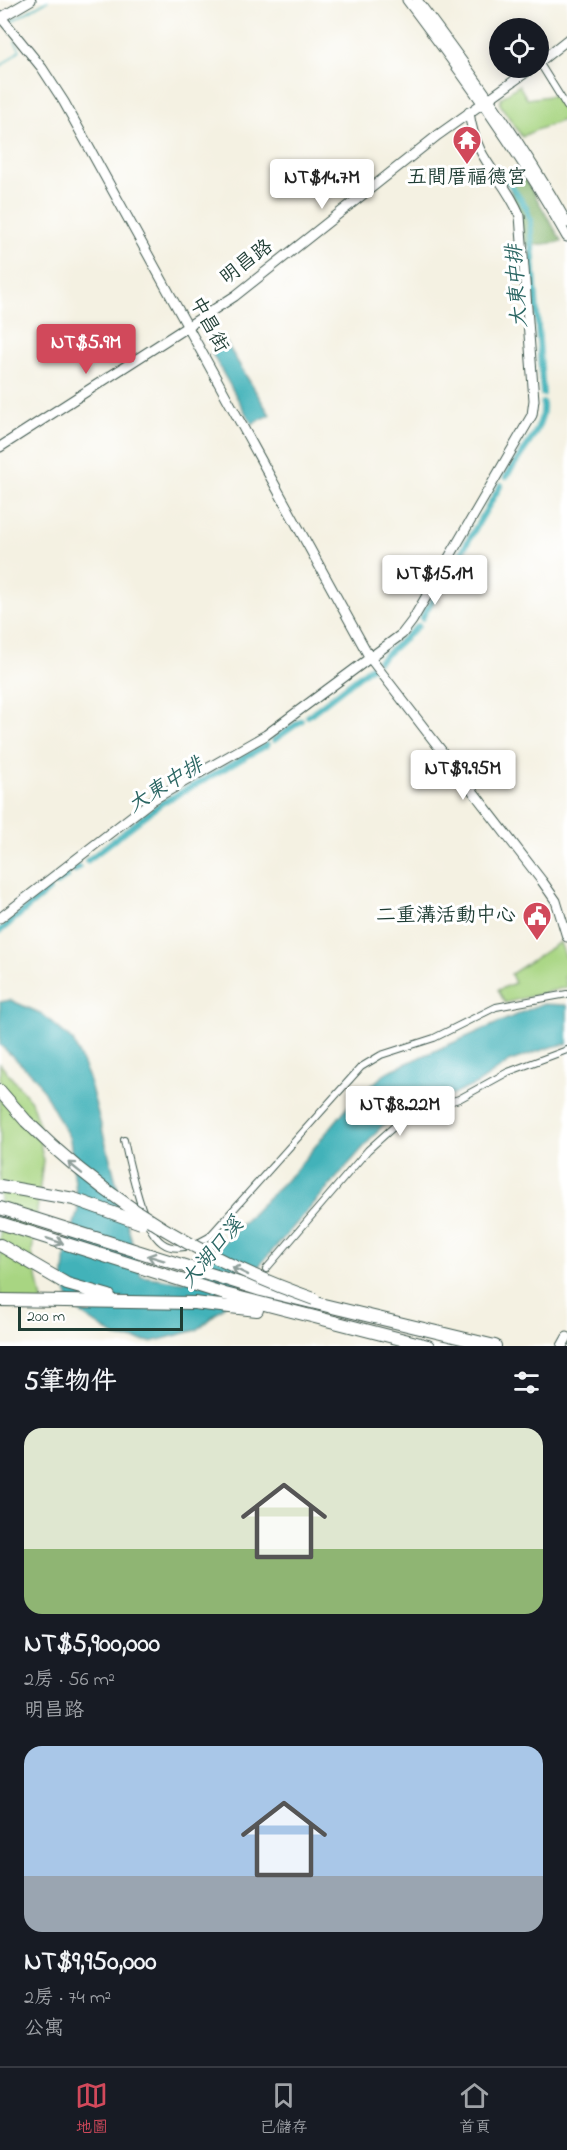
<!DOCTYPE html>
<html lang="zh-TW">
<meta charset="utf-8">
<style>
body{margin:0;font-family:"Indie Flower","LXGW WenKai TC",sans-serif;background:#20242c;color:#f1f3f6;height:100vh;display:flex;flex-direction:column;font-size:22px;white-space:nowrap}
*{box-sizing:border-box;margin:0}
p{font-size:20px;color:#9ea1a6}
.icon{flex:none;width:33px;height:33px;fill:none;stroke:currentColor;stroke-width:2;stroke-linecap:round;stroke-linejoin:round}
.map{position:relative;height:1346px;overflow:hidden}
.details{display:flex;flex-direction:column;background:#171b24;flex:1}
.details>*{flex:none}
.buttons{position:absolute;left:489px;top:18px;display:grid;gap:12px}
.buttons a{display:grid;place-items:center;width:60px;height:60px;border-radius:50%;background:#171b24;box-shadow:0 3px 15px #0003;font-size:30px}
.scale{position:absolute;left:18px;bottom:15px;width:165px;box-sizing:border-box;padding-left:6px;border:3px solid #1f3d34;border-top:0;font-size:16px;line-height:21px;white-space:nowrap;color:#1f3d34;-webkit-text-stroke:4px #fff;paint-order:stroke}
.price{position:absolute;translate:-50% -51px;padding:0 14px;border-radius:6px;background:#fff;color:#222;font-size:20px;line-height:39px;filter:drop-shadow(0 2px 3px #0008)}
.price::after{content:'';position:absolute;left:50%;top:36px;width:18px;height:14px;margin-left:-9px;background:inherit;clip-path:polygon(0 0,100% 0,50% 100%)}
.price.on{background:#d1495b;color:#fff}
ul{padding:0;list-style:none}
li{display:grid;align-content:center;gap:12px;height:318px;padding:0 24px}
li span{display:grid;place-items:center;height:186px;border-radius:18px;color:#555}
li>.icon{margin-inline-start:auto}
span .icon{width:108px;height:108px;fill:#fffc;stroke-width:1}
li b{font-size:26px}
h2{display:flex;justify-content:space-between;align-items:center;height:72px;padding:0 24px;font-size:26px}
.tab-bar{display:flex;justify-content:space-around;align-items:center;height:84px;border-top:2px solid #363941;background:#171b24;font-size:16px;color:#9ea1a6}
.tab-bar a{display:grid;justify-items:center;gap:3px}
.tab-bar .on{color:#d1495b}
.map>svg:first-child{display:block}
</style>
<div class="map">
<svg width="567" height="1346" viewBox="0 0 567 1346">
<rect width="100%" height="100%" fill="#fff"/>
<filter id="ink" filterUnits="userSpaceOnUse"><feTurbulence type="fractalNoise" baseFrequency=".0167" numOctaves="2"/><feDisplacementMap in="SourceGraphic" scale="12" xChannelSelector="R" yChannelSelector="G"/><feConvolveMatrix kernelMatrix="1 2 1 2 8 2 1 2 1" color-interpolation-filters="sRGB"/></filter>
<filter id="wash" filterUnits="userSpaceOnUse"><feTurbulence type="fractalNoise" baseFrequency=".008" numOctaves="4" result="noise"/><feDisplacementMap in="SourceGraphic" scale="24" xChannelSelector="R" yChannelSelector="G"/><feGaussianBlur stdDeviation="1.35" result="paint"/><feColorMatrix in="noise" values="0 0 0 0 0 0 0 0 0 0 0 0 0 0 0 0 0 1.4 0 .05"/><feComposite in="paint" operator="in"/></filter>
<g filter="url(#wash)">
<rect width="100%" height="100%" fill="#f4f1e2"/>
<g fill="#a8d582" stroke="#64895b" stroke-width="1.5">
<path d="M519,85L527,99L557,95L567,118C552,126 536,128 522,137L500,104L501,98Z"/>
<polygon points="560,942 567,962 567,974 564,976 567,987 505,1003 498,990 515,983 511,974"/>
<polygon points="0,1064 31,1101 41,1131 0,1087"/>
<polygon points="0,1095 40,1141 43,1160 32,1253 43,1305 0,1307"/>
</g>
<polygon fill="#86b670" stroke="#527a52" stroke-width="1.5" points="523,175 562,242 526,246 509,186"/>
<g fill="#42b2b9" stroke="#307876" stroke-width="1.5">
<polygon points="225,341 270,415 252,424 211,352"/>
<polygon points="10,1000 42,1014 73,1041 88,1076 141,1276 184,1282 295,1171 349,1105 387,1072 541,1004 567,1005 567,1044 551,1047 511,1061 477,1084 383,1125 221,1309 197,1330 151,1342 116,1337 83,1315 71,1304 63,1283 66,1252 78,1210 70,1139 36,1078 0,1045 0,1002"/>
</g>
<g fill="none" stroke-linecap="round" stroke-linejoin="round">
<g stroke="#42b2b9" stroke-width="1.5">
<polyline points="10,22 48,0"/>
<polyline points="0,67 20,50 15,41"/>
</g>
<g stroke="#42b2b9" stroke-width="6">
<polyline points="508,181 527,209 530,220 543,394"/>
<path d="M506,477C518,457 546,427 543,403"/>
<polyline points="454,565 501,485"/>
<polyline points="422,618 448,573"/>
<polyline points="379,661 418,626"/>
<polyline points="308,716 371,667"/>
<polyline points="274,740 301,721"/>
<polyline points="87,861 162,803 267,745"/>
<polyline points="74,871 79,867"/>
<polyline points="56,884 67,876"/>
<polyline points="0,931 49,890"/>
</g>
</g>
</g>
<g filter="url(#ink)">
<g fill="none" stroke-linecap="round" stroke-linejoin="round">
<g stroke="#3f584e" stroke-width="8">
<g id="street">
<polyline points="539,62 567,107"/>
<path d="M124,1140C128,1160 133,1179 139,1199C151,1239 165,1263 209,1237L361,1067L381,1055L434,1038L496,1007L567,994"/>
<polyline points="266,1269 368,1150 408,1114 459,1099 508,1072 567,1050"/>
</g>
</g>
<g stroke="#3f584e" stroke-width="11">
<g id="secondary">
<path d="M407,0C465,77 520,153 567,237"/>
<path d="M417,0C471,72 523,144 567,223"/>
<polyline points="0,16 42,68 64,102 370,658 542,881 556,901 567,937"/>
<polyline points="0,18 31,0"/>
<polyline points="538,63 567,40"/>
<polyline points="0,447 235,296 438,135 532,68"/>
<path d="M0,918L154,799L266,735L402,634L412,621L532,415L534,400L520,216C503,174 476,164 469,112"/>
<polyline points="562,1346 567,1337"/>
</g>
</g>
<g stroke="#3f584e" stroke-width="14">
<g id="highway">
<polyline points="0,1091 26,1121"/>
<polyline points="0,1208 261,1290 495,1346"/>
<polyline points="0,1223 225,1294 428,1346"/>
<polyline points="0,1245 67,1284 109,1296"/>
<polyline points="0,1300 194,1303 257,1310"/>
</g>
</g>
<use href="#street" stroke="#fff" stroke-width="6"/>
<use href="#secondary" stroke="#fff" stroke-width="9"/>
<use href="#highway" stroke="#fff" stroke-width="12"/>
<g stroke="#3f584e" stroke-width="14" stroke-linecap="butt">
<g id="highway-bridge">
<path d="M26,1121C108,1203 205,1261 314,1299"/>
<polyline points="0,1186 74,1199 141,1223"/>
</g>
</g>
<use href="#highway-bridge" stroke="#fff" stroke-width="12"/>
</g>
<defs><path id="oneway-shaft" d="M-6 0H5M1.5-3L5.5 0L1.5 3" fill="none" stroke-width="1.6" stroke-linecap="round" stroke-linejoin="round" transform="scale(1.5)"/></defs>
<g stroke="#8f9e9a">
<use href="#oneway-shaft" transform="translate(75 1168) rotate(-141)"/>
<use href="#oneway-shaft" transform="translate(55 1241) rotate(18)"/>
<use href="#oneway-shaft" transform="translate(156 1258) rotate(-163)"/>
<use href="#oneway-shaft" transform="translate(240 1271) rotate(-154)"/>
</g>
</g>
<defs>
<g id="temple-pin" transform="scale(1.5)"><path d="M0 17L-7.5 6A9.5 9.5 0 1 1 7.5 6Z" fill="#d1495b" stroke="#fff"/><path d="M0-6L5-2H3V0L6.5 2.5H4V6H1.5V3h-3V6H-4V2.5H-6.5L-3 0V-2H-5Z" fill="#fff"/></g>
<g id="civic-pin" transform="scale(1.5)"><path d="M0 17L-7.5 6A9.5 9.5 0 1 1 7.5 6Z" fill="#d1495b" stroke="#fff"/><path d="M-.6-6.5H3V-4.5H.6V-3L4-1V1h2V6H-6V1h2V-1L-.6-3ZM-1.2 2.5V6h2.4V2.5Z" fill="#fff"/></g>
</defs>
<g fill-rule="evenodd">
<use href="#temple-pin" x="467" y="140"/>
<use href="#civic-pin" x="537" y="916"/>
</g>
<g text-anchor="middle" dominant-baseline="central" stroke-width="6" stroke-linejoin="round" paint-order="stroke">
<g font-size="20" fill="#1f3d34" stroke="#fff">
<text x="467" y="178">五間厝福德宮</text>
<text x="516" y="916" text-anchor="end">二重溝活動中心</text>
</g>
<g font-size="20" fill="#1f3d34" stroke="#fff">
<text transform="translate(247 263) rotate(-37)">明昌路</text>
<text transform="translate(208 325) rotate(62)">中昌街</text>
</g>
<g font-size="21" font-style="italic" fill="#2b6663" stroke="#fff">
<text transform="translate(518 286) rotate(-94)">大東中排</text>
<text transform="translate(166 786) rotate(-32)">大東中排</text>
<text transform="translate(213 1253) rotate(-50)">大湖口溪</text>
</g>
</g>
</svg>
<div class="buttons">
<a><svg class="icon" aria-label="locate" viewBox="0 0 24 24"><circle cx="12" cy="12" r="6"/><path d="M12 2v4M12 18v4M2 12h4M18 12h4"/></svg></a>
</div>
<div class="scale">200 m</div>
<b class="price" style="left:322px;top:210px">NT$14.7M</b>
<b class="price on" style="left:86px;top:375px">NT$5.9M</b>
<b class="price" style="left:435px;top:606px">NT$15.1M</b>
<b class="price" style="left:463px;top:801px">NT$9.95M</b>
<b class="price" style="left:400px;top:1137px">NT$8.22M</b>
</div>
<section class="details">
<h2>5筆物件<svg class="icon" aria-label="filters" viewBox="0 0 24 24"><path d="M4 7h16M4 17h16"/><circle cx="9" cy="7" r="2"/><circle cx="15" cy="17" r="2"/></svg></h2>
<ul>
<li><span style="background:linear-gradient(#dfe7d0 65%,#8fb573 0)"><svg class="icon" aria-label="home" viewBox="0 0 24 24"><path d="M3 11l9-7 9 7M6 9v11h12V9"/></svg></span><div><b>NT$5,900,000</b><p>2房 · 56 m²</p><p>明昌路</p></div></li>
<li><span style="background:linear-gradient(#a9c7e8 70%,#9aa5b1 0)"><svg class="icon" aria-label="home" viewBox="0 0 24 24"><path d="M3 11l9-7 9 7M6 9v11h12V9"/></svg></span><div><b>NT$9,950,000</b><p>2房 · 74 m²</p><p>公寓</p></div></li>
</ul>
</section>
<nav class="tab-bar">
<a class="on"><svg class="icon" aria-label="map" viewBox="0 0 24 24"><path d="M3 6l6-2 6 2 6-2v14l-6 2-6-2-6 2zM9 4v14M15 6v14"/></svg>地圖</a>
<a><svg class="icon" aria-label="saved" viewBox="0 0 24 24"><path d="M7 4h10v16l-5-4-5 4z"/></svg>已儲存</a>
<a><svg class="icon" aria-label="home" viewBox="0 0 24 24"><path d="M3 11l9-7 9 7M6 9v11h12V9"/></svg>首頁</a>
</nav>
